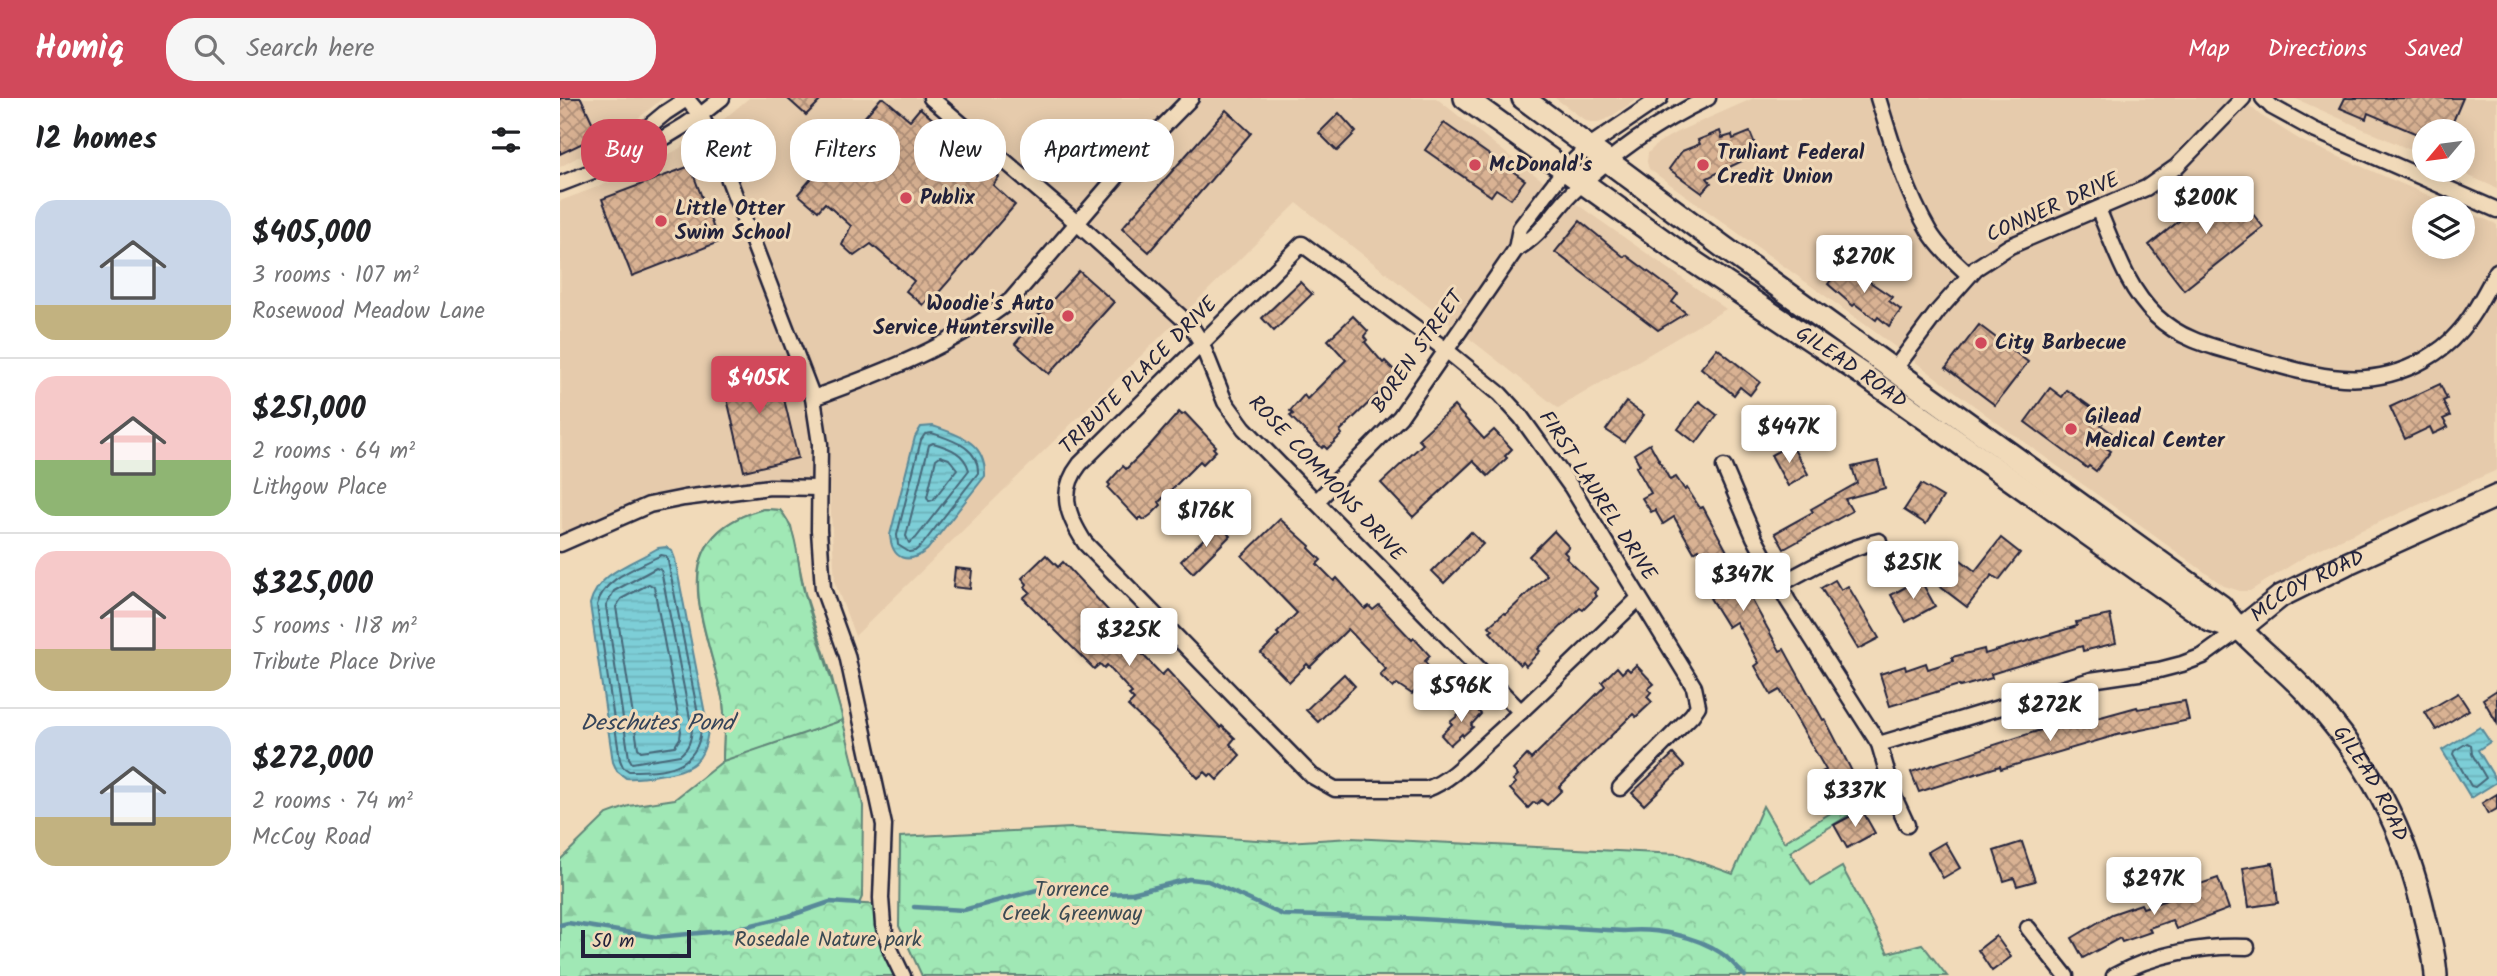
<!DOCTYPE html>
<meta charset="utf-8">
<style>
body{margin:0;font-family:Kalam,sans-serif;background:#f6f6f6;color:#202124;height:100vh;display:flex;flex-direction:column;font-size:26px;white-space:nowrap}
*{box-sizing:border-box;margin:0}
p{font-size:23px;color:#757577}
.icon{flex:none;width:38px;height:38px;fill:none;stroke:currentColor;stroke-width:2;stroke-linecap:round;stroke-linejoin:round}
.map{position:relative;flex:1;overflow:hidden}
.sheet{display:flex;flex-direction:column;background:#fff;width:560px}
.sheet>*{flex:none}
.guide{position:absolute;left:21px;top:21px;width:665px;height:63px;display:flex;gap:14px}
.needle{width:46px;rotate:241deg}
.buttons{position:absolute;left:1852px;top:21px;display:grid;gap:14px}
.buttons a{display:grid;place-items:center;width:63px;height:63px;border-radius:50%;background:#fff;box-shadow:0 4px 18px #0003;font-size:35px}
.scale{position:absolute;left:21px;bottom:18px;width:110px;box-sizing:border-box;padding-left:7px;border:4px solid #22223b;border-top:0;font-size:19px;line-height:24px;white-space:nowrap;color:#22223b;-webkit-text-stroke:5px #f1dab9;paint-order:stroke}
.price{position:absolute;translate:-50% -60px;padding:0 16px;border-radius:7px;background:#fff;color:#222;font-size:23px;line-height:46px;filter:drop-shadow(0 2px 4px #0008)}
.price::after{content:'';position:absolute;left:50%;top:42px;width:21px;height:16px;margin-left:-10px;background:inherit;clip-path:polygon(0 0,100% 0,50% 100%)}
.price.on{background:#d1495b;color:#fff}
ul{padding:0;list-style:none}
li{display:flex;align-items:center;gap:21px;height:175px;padding:0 35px}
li+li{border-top:2px solid #e0e0e0}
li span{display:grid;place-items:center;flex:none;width:196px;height:140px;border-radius:21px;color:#555}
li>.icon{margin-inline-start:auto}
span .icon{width:84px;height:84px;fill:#fffc;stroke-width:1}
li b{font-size:30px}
h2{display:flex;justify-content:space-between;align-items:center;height:84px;padding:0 35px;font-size:30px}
.chip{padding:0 24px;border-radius:28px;background:#fff;box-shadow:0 4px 18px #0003;font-size:24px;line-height:63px}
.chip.on{background:#d1495b;color:#fff}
header{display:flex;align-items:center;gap:42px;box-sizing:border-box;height:98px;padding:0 35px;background:#d1495b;color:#fff}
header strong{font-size:33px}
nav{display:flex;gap:38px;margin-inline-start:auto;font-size:24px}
.search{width:490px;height:63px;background:#f6f6f6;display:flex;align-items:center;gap:18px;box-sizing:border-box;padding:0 24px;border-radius:28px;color:#757577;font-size:26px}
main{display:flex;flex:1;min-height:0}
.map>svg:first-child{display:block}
</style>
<header>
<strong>Homiq</strong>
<div class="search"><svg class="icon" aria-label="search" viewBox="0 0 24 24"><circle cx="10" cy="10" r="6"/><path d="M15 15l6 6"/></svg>Search here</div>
<nav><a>Map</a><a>Directions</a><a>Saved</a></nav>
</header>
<main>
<section class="sheet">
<h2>12 homes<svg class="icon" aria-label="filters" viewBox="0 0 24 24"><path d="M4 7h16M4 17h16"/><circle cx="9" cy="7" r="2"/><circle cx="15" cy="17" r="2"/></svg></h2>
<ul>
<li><span style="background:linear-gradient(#c9d6e8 75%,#c2b280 0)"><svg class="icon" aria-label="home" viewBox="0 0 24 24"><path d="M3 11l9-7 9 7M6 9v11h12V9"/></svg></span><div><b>$405,000</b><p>3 rooms · 107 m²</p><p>Rosewood Meadow Lane</p></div></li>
<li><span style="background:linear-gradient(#f6c9c9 60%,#8fb573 0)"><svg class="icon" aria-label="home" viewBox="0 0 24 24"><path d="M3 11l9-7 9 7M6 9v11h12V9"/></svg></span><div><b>$251,000</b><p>2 rooms · 64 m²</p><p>Lithgow Place</p></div></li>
<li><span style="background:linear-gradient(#f6c9c9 70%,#c2b280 0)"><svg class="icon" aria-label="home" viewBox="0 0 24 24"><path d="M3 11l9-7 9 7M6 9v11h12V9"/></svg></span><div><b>$325,000</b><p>5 rooms · 118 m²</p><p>Tribute Place Drive</p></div></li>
<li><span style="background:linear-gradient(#c9d6e8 65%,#c2b280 0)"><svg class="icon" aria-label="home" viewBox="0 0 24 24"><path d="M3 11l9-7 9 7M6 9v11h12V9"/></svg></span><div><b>$272,000</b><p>2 rooms · 74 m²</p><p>McCoy Road</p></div></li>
</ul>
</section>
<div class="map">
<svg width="1937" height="878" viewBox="0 0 1937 878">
<defs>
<pattern id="forest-firs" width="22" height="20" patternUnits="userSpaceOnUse" patternTransform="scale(1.75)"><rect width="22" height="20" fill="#a0e8b5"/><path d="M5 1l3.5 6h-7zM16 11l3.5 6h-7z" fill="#8ac79d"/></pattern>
<pattern id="park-crowns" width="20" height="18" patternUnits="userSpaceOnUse" patternTransform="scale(1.75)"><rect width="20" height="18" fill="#a0e8b5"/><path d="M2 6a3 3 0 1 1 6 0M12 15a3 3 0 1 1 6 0" fill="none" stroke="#8ac79d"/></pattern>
<pattern id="water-rules" width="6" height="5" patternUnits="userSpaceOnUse" patternTransform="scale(1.75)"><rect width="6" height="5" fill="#7dced7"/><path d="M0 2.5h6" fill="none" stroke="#6cb1b9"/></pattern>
<pattern id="building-cross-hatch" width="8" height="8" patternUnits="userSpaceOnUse" patternTransform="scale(1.75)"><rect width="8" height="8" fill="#d9b293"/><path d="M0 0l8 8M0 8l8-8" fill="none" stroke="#b09079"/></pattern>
</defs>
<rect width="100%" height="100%" fill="#f1dab9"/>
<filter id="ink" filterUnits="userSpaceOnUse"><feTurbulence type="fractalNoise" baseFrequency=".0143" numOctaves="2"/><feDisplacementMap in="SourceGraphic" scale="14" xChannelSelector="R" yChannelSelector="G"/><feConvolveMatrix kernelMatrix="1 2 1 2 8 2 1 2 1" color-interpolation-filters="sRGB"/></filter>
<g filter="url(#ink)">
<g fill="#e6cbac">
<polygon points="0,0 103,0 59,36 0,69"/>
<polygon points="189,0 876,0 961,67 1166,211 998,310 737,105 295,538 275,485 269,381 165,387 98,399 2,437 0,103 64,79 115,53 157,27"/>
<polygon points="995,0 1079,0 1049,20 1036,25 1026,23"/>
<polygon points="1194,0 1681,0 1700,17 1742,43 1898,110 1864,110 1864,149 1902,149 1902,112 1934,125 1937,127 1937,372 1752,454 1690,493 1680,493 1664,488 1432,321 1307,228 1089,71 1087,64 1088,55 1098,45 1117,34"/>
<polygon points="1734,0 1937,0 1937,90 1895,72 1902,72 1902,33 1864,33 1864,58"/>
</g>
<path fill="url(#forest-firs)" stroke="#618578" stroke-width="2" d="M204,411L220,412L231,428L245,495L271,576L299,688L303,708L302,799L299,806L0,878V762L47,716L69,708L115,701L163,663C163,645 166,623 163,604C149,532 96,439 204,411Z"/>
<g fill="url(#park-crowns)" stroke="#618578" stroke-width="2">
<path d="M204,411L220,412C239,432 237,468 244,493C256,537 272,579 283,622L163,663C163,645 166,623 163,604C149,532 97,438 204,411Z"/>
<polygon points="1320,684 1324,695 1230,754 1251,787 1282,769 1328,855 1362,846 1387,878 362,878 339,828 340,739 511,730 726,744 791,740 1118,756 1173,776 1203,708 1224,744"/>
<polygon points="270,804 321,807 343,878 0,878 0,827 8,825 96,839 172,832 229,818"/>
</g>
<g fill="url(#water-rules)" stroke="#598999" stroke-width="2">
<path d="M373,328C399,337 426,344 425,378L367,452C348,467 332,462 330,437L355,339L361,329Z"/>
<path d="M106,449L112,453L115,461L148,631C145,665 131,673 98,677C88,679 76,681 66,680L57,673L53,664L30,506C38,474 72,466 98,450Z"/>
<polygon points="1920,629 1930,644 1918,652 1937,684 1911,700 1882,652"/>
</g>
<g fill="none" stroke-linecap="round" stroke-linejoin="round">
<g stroke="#466779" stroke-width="2">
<path d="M372,335C392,342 419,349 418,375L362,447L355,453L349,454L338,447L337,437L361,342L365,336Z"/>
<path d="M373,345C389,350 404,354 409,372L356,440L349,445L346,438L369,347Z"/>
<polygon points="380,358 389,361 397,371 373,402 369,403 367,399 376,361"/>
<path d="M101,457L106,458L108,463L141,631C138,672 103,673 69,673L63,669L60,662L37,507C44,479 78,470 101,457Z"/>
<path d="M96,470L101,472L132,631C131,642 129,650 120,657L72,665L69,660L46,508L54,493Z"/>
<polygon points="89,486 94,489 121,633 120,640 115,648 81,653 78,650 56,509 61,501"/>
<polygon points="1907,645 1911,647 1912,656 1926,680 1915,689 1911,688 1893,656 1894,653"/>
</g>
<g stroke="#598999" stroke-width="4.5">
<path d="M354,809L404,812L484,790L513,788L547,796L572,795L629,781L648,783L723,817L844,820L1064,833C1095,830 1134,837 1161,855C1170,861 1177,870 1185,878"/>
<polyline points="0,827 8,825 96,839 172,832 229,818 270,804 299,806"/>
</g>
</g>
<g fill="url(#building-cross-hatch)" stroke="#22223b" stroke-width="2">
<polygon points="0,0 21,0 42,45 31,41 0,56"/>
<polygon points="227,0 263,0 246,17"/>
<polygon points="321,0 324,0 350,22 360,10 439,79 433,87 455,107 374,200 371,198 363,207 346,193 354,183 311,146 294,158 282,147 291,128 265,105 258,113 238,96"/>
<polygon points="1785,0 1903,0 1889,33 1864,33 1864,39 1808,15 1806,21 1780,10"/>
<polygon points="666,12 691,35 589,154 562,130"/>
<polygon points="779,15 796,34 777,53 759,35"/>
<polygon points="884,25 965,82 951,101 936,91 931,98 865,52"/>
<polygon points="1160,33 1162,40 1172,37 1173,41 1190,34 1197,51 1180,58 1182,63 1147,80 1151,85 1142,95 1109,71 1122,53 1140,46 1138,42"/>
<polygon points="130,68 159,144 72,178 42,101"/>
<polygon points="1668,84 1703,129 1624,192 1589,147"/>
<polygon points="1020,123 1064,159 1066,157 1118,196 1112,204 1126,215 1098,232 995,154"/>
<polygon points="1283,166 1332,199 1329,203 1341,212 1329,228 1318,219 1316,222 1295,206 1293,208 1268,186"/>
<polygon points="519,173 554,204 489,276 455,246 465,234 464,233"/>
<polygon points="740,184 752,196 714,233 702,220"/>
<polygon points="793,218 808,233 804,238 807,242 805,244 823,265 825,263 837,275 834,278 837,281 823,295 821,293 780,333 782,336 767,351 764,348 762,350 730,318 733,316 730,313 744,297 747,301 786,262 768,242"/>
<polygon points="1419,227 1468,264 1435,307 1386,270"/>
<polygon points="1157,250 1200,284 1190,297 1180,289 1174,297 1141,270"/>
<polygon points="215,263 238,360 184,373 161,275"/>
<polygon points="1880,286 1887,301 1883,303 1890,318 1883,321 1888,329 1873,336 1870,329 1845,341 1830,309"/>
<polygon points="1490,290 1502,299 1507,292 1546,320 1541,327 1553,336 1543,348 1551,353 1536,373 1529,368 1527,370 1465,324"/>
<polygon points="1139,303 1157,317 1136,345 1118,331"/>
<polygon points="1066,304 1084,317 1064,344 1046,332"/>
<polygon points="894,308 924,341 934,332 952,351 945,358 947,360 928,378 913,363 853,419 821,385 863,346 858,341"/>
<polygon points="619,314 622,317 625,315 656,348 653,350 656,353 643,366 640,363 599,404 601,407 592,416 584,422 581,419 578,422 548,390 550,387 548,385 563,368 566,371 590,347"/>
<polygon points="1090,346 1110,382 1116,379 1125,392 1127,390 1140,410 1143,409 1189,494 1188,495 1220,553 1224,551 1263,622 1265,621 1298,685 1275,698 1262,674 1266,672 1220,592 1211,597 1195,568 1199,565 1176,524 1168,529 1150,500 1162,493 1139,451 1134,454 1114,419 1103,426 1095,412 1091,414 1082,400 1091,395 1076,369 1080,367 1074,356"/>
<polygon points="1231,346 1248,376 1228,388 1211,357"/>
<polygon points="1318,363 1325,390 1285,401 1292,413 1224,451 1215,435 1253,414 1251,411 1297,385 1292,369"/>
<polygon points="1361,386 1383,399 1366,426 1344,412"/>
<polygon points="720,421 750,448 749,450 761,462 757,466 774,483 777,480 805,511 809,508 813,512 819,507 852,542 854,540 870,558 865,563 872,576 852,596 837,586 833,590 820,577 826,571 788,531 750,569 747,566 729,584 701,555 719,537 717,535 737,515 682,458"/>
<polygon points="659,426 670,438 633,475 621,463"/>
<polygon points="994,433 1009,449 1004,454 1008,458 1006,460 1038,491 1034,495 1037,498 1023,512 1020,510 978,551 980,553 966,568 963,564 960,567 930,534 933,532 929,528 944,515 946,516 987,477 969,458"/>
<polygon points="911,434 923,446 884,485 872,473"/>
<polygon points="1441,440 1460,455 1439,482 1432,477 1407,509 1378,487 1401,462 1415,473"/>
<polygon points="486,457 498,469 503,464 556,521 558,520 571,532 565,538 602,577 607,572 661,630 662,628 675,640 670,646 680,657 657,682 651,676 649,678 645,674 638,680 600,638 568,608 574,602 569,597 572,595 547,567 544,570 540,566 534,571 463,500 470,494 465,489 467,486 462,480"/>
<polygon points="395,470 412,472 410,491 393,489"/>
<polygon points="1360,481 1375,508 1346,524 1331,497"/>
<polygon points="1275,482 1281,492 1288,488 1319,540 1298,551 1261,490"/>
<polygon points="1550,517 1556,545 1523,553 1522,548 1431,576 1432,580 1400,589 1399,587 1330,608 1320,576 1345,568 1346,572 1366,565 1368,571 1393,563 1392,559 1424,551 1425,556 1517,528 1516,524"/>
<polygon points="1076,567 1094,586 1088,591 1091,594 1087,599 1092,604 1076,619 1073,616 1013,675 999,689 1002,692 987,707 981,702 977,706 974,704 968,710 950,691 956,685 953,682 958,677 953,672 967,657 971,661 1032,601 1045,588 1042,584 1057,569 1062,575 1067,570 1070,573"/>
<polygon points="784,576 795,588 758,624 746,612"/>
<polygon points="1937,592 1937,625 1923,601"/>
<polygon points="1898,595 1909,612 1876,632 1865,614"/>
<polygon points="1625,603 1629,622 1557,637 1441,671 1440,668 1359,694 1351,674 1536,614 1537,620 1577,609 1578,611"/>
<polygon points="912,606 921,616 911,627 913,629 903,638 902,636 890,647 881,637 892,626 890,624"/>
<polygon points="1113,656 1124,668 1084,707 1072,695"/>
<polygon points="1937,696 1937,711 1928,716 1922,705"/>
<polygon points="1302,712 1315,735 1287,750 1274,727"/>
<polygon points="1385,744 1400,770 1383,780 1368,754"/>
<polygon points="1462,744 1475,783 1457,788 1454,780 1444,783 1434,753"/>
<polygon points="1713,765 1718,805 1689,809 1683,770"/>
<polygon points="1658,780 1669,811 1616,831 1612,822 1589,830 1591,834 1562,844 1560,840 1523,860 1512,840 1552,816 1581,806 1583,810 1630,794 1628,790"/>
<polygon points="1436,838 1451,859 1432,873 1418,852"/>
</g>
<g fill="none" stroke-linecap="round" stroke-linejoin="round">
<g stroke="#22223b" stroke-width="19">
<g id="minor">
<polyline points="126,0 141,18 156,48 253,300 260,346 259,432 263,491 287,557 324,727 321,800 323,827 331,853 343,878"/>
<polyline points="371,0 517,125 631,228 641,244 665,304 684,330 961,614"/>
<path d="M1318,0C1332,45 1345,92 1369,133C1379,150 1395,164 1409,177"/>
<polyline points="1703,0 1712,9 1754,32 1937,112"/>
<polyline points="47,63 105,15 128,0"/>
<path d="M0,86C60,63 112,42 162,0"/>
<path d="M1538,111C1554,147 1566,190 1596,218C1623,244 1659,250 1693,260C1752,277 1806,295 1864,262C1876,255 1888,247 1897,236C1914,218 1925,194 1937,173"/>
<path d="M956,151C982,137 992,115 1012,95C1053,55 1096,25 1148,0"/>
<polyline points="1334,272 1378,213 1416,170 1450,148 1586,90 1616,69 1683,0"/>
<path d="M253,300C322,275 393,248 451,202L578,54L631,0"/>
<polyline points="1164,369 1194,439 1228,503 1319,646 1335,701 1347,727"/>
<polyline points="756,404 840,319 956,151 960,130 1005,71 1028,49 1100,0"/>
<polyline points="0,446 89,407 124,400 210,389 259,390"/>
<path d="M1219,487C1252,469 1283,451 1319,443"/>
<polyline points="1319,646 1531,582 1599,572 1622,566 1643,558 1679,532"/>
<path d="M1060,690L1132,617L1138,608L1134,589L1012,390L961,319L940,296L886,252L742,146L520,366C498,394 507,417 525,445L752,678L775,691H867C892,682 911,659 930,642C981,596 1030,548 1079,500"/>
<polyline points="1468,830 1506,878"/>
<path d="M1554,878C1593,856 1643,847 1687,849"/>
</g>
</g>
<g stroke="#22223b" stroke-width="26">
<g id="secondary">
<path id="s1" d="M905,0L1122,156L1305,278L1650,523L1679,532"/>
<path id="s2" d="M963,0L1162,148L1661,508C1686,543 1719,564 1747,595C1808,661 1846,733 1865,820C1870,839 1875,859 1876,878"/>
<path id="s3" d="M1679,532L1721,498L1786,466L1937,398"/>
</g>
</g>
<use href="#minor" stroke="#f1dab9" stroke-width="14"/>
<use href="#secondary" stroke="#f1dab9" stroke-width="21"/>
</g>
</g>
<g fill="#d1495b" stroke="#f1dab9" stroke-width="2.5">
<circle cx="915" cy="67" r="7"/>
<circle cx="1143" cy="67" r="7"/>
<circle cx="346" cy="100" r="7"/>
<circle cx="101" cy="123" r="7"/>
<circle cx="508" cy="218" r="7"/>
<circle cx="1421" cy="245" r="7"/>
<circle cx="1511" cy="331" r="7"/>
</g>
<g text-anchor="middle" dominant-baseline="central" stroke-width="6" stroke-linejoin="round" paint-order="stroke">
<g font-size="21" font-weight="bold" fill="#22223b" stroke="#f1dab9" text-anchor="start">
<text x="1157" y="55">Truliant Federal<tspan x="1157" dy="24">Credit Union</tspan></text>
<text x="929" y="67">McDonald's</text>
<text x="360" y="100">Publix</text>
<text x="115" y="111">Little Otter<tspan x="115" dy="24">Swim School</tspan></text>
<text x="494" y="206" text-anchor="end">Woodie's Auto<tspan x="494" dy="24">Service Huntersville</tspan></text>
<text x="1435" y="245">City Barbecue</text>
<text x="1525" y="319">Gilead<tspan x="1525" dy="24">Medical Center</tspan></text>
</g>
<g font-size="21" fill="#22223b" stroke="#f1dab9">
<text transform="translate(1493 110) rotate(-24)">CONNER DRIVE</text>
<text transform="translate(858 254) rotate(-55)">BOREN STREET</text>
<text stroke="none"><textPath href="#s1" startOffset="471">GILEAD ROAD</textPath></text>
<text transform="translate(579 278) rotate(-45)">TRIBUTE PLACE DRIVE</text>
<text transform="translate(766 381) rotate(47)">ROSE COMMONS DRIVE</text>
<text transform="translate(1037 398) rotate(57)">FIRST LAUREL DRIVE</text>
<text stroke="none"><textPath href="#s3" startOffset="82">MCCOY ROAD</textPath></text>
<text stroke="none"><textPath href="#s2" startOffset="1097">GILEAD ROAD</textPath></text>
</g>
<g font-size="21" fill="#3b4a53" stroke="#f1dab9">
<text x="512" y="792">Torrence<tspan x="512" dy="24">Creek Greenway</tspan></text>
<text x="268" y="842">Rosedale Nature park</text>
</g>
<g font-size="23" font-style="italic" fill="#34445a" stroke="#f1dab9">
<text x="97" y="626">Deschutes Pond</text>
</g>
</g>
</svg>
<div class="buttons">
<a><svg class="needle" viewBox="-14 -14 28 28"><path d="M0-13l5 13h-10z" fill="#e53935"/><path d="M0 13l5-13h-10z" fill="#757577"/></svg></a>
<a><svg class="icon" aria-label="layers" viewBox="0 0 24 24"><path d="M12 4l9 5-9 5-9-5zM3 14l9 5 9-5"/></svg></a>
</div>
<div class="scale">50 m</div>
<b class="price" style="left:1646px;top:138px">$200K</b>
<b class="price" style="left:1304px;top:197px">$270K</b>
<b class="price on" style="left:199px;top:318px">$405K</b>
<b class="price" style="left:1229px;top:367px">$447K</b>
<b class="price" style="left:646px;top:451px">$176K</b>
<b class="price" style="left:1353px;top:503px">$251K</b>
<b class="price" style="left:1183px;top:515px">$347K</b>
<b class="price" style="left:569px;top:570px">$325K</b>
<b class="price" style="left:901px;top:626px">$596K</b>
<b class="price" style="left:1490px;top:645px">$272K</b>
<b class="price" style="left:1295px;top:731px">$337K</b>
<b class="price" style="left:1594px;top:819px">$297K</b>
<div class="guide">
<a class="chip on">Buy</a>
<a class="chip">Rent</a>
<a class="chip">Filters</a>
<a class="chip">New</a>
<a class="chip">Apartment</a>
</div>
</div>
</main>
